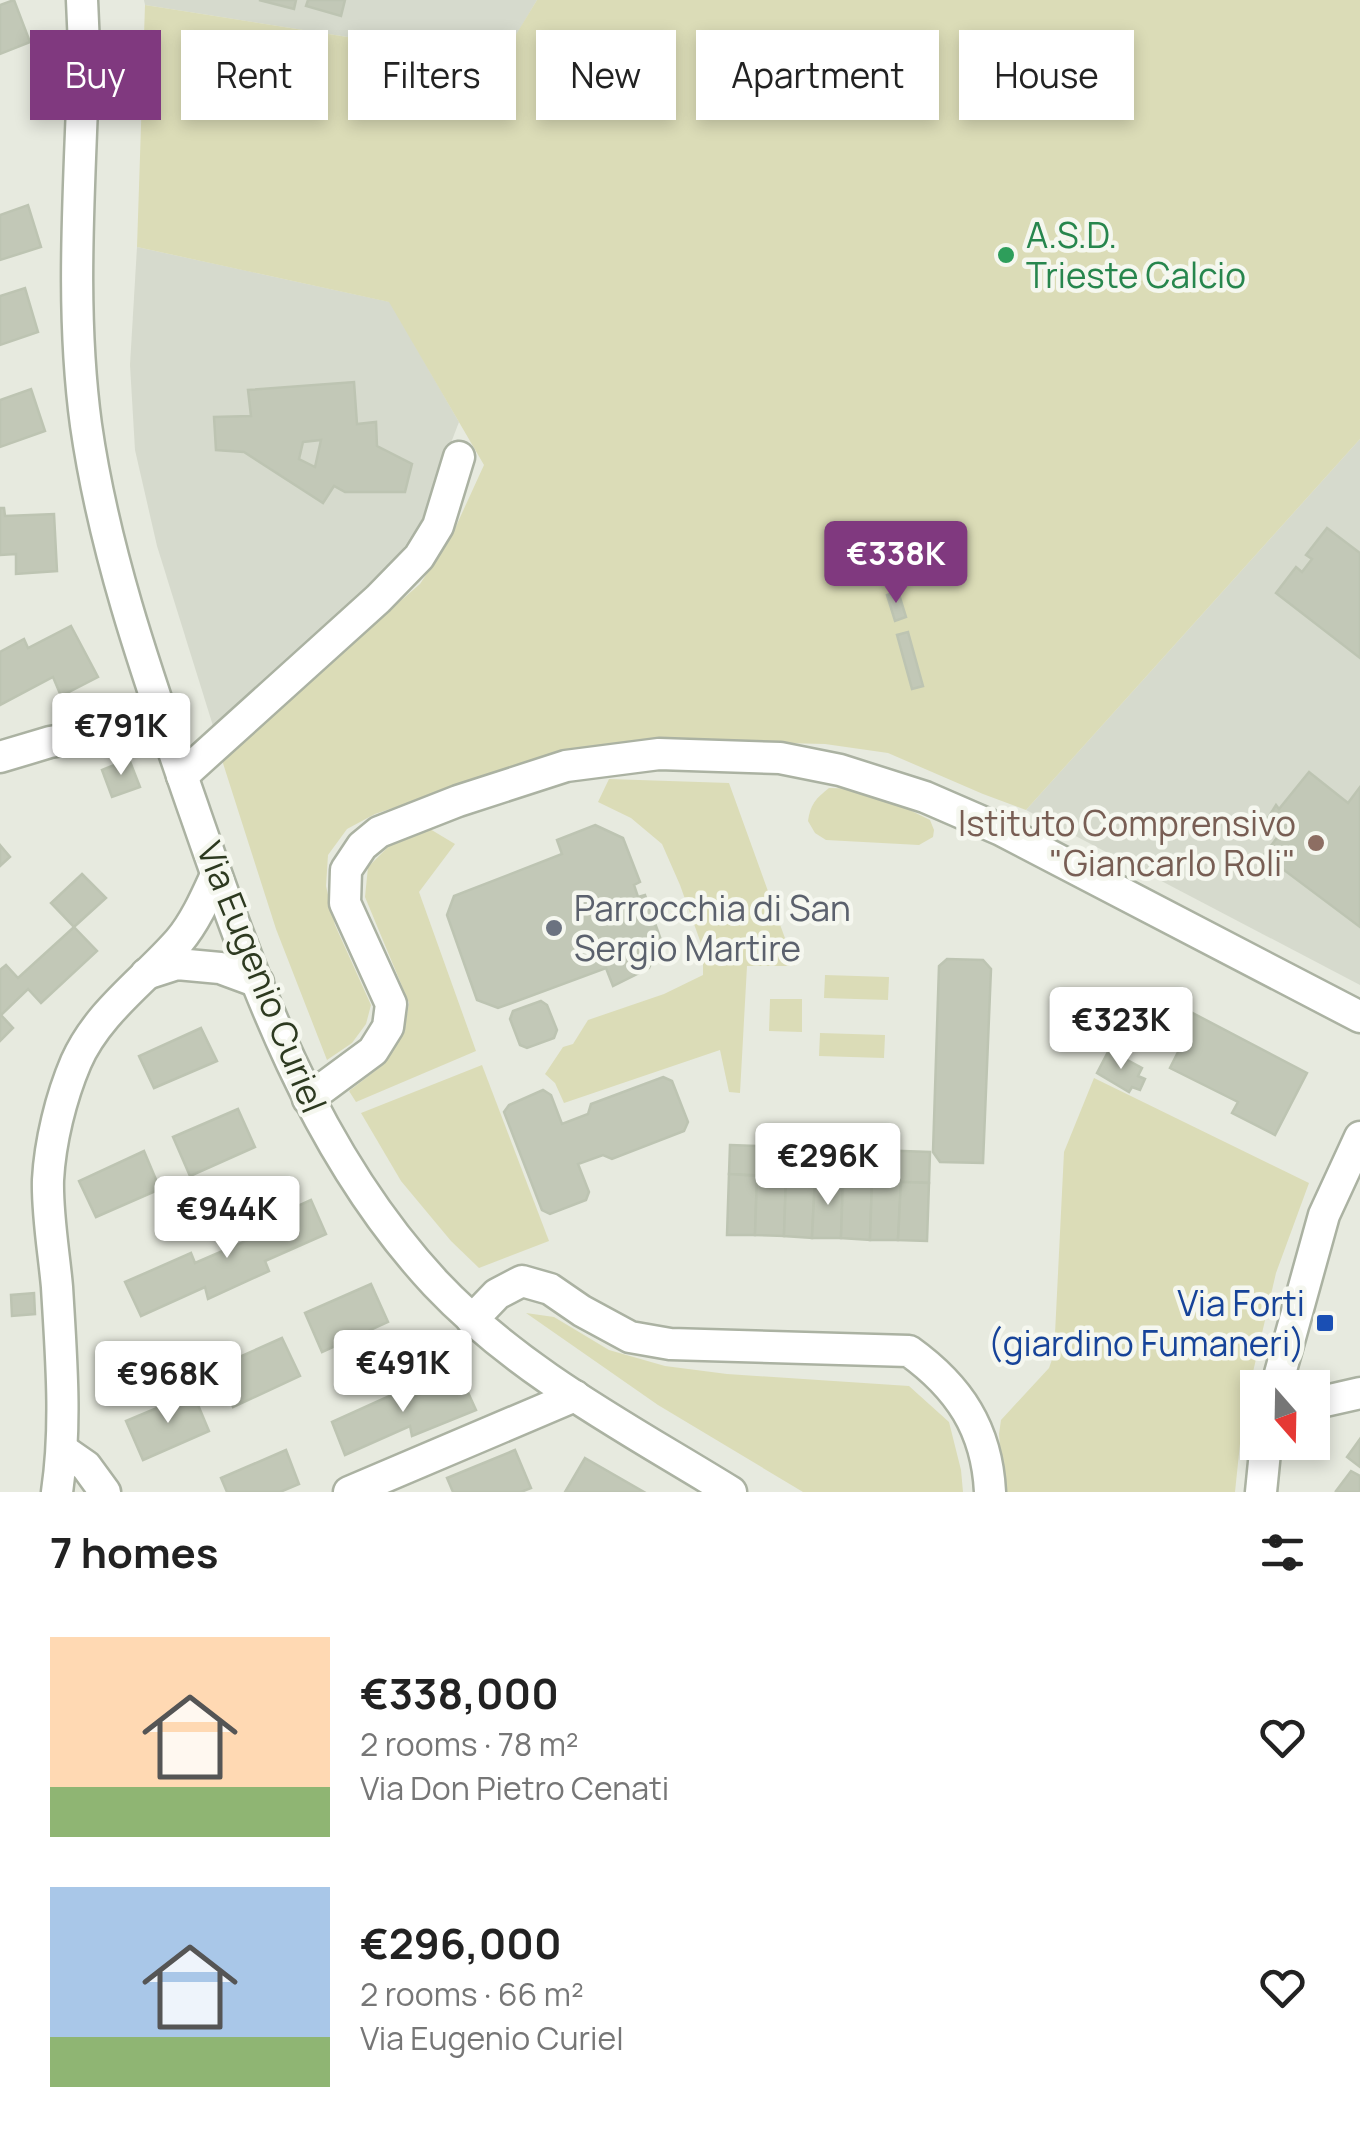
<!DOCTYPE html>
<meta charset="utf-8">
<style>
body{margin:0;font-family:Manrope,sans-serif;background:#f2f2f2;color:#222;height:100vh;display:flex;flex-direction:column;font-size:38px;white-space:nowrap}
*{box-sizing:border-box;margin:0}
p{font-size:32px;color:#767676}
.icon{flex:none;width:55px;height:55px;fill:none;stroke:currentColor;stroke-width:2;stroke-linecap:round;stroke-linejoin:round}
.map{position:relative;height:1492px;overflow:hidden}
.sheet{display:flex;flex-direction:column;background:#fff;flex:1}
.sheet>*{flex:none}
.hud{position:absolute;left:30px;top:30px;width:1300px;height:90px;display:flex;gap:20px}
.needle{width:65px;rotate:160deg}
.fabs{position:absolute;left:1240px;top:1370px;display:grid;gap:20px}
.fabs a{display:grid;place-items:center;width:90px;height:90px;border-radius:0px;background:#fff;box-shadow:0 5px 15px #0003;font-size:50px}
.price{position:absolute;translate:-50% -85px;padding:0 22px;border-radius:10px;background:#fff;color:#222;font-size:32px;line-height:65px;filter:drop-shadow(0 2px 5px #0008)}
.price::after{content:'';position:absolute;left:50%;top:60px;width:30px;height:22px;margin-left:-15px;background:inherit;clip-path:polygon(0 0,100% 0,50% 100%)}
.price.current{background:#80397f;color:#fff}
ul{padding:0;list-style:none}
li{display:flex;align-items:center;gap:30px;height:250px;padding:0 50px}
li span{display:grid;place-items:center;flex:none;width:280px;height:200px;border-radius:0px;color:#555}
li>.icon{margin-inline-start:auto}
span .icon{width:120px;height:120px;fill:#fffc;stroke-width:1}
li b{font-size:42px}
h2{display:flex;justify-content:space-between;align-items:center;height:120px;padding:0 50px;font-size:42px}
.chip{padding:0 35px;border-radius:0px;background:#fff;box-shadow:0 5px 15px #0003;font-size:35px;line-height:90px}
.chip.current{background:#80397f;color:#fff}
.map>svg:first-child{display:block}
</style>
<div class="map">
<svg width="1360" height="1492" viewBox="0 0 1360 1492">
<rect width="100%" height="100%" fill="#e7eadf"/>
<g fill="#d6dacd">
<polygon points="144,0 537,0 501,61 145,5"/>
<polygon points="137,247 390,302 459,422 421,521 386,575 214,729 157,546 135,450 130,365"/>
<polygon points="1360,439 1360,985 1026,810"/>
</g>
<g fill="#dbdcb7">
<polygon points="537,0 1360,0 1360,439 1026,810 983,794 888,753 825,744 702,741 602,751 423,798 375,814 347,829 328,855 326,886 335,925 371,1005 366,1024 352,1043 327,1060 276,929 221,757 420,584 452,535 484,465 389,302 137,247 145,5 500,61"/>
<polygon points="609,779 729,783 795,966 747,966 740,1093 729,1092 720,1050 564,1103 555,1083 545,1074 563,1047 573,1044 588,1020 664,994 703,975 703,949 680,885 662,844 631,818 598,802"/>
<path d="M829,788L867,789L930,820L934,830L933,837L919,845L826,840L815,833L808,821C810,805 816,798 829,788Z"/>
<polygon points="430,829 455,844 419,892 476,1051 356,1102 349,1091 384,1064 404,1033 409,1003 365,897 368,867 390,845"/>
<polygon points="825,975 889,977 888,1000 824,998"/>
<polygon points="770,999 802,999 802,1032 769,1031"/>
<polygon points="820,1033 885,1035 884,1058 819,1056"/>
<polygon points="482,1065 549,1241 479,1268 451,1241 401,1181 361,1113"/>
<polygon points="1094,1078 1309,1183 1276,1273 1243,1415 1235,1492 1004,1492 999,1434 1001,1420 1049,1368 1054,1354 1064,1152"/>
<polygon points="526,1313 554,1317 609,1350 665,1366 727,1374 909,1386 949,1422 961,1470 963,1492 803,1492 658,1405"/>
</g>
<g fill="#c2c8b7" stroke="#bdc4b2" stroke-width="2.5" fill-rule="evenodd">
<polygon points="14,0 30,42 0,54 0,5"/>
<polygon points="259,0 296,0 294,9"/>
<polygon points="308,0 345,0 341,16 306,6"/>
<polygon points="28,205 41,247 0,260 0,215"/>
<polygon points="25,288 38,332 0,345 0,296"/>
<path d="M354,382L357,424L376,422L377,446L412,464L405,492H345L334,486L323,503L244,452L216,450L214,417L251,416L248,390ZM321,440L315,467L299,459L303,442Z"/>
<polygon points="31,389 45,431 0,447 0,400"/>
<polygon points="0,508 4,508 5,516 54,514 57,571 16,574 16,554 0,555"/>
<polygon points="1327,528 1360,553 1360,658 1276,593 1296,567 1302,572 1312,559 1306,555"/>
<polygon points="898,591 906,617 895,621 887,595"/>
<polygon points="71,626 98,677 61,696 53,677 0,705 0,652 24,639 28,648"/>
<polygon points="908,632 923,686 912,689 897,635"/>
<polygon points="129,759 140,787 112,797 102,770"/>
<polygon points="1309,772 1348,803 1360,787 1360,927 1264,855 1282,831 1266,821 1276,805 1279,809"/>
<polygon points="595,825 623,838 640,882 634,885 638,897 645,895 661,940 649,968 613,986 606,968 498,1008 477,1000 447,915 454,896 562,854 557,840"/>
<polygon points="0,845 10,857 0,866"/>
<polygon points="82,874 106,898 74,927 51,903"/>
<polygon points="74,927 97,951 41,1003 28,989 1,1015 13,1028 0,1041 0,970 6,965 18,978"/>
<polygon points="947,959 983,960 991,969 983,1163 940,1162 933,1152 939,966"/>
<polygon points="1164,998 1307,1073 1275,1135 1232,1113 1238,1102 1170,1068 1180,1048 1147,1034"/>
<polygon points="541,1001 547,1005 557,1030 554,1038 527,1048 520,1045 510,1019 513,1011"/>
<polygon points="201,1028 217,1061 154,1088 139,1056"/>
<polygon points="1109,1050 1142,1068 1138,1076 1145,1079 1140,1090 1132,1087 1129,1092 1097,1073"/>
<polygon points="663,1077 672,1081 688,1122 684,1131 612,1159 603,1155 578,1164 589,1192 586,1200 550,1214 542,1210 504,1112 509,1105 543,1090 551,1095 562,1124 588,1114 591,1104"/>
<polygon points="238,1109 255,1147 190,1176 173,1137"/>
<polygon points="730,1145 930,1152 929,1183 729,1174"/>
<polygon points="144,1151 160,1189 96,1217 79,1181"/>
<polygon points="729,1174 757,1176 755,1235 727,1235"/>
<polygon points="757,1176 786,1177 784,1236 755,1235"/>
<polygon points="786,1177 815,1178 812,1238 784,1236"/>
<polygon points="815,1178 843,1179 841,1238 812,1238"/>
<polygon points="843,1179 872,1181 870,1240 841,1238"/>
<polygon points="872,1181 901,1182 898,1240 870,1240"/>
<polygon points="901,1182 929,1183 927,1241 898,1240"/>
<polygon points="311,1200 326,1234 265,1261 269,1271 208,1299 205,1287 141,1316 125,1282 191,1253 195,1263 255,1237 247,1229"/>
<polygon points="371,1284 388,1322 322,1352 305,1313"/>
<polygon points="34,1293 35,1314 12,1316 11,1295"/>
<polygon points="282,1338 300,1376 233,1407 217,1367"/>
<polygon points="461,1377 476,1410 412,1436 410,1426 345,1455 332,1422 396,1393 399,1403"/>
<polygon points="193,1393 209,1431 143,1460 126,1421"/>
<polygon points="1360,1439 1360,1467 1347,1457"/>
<polygon points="286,1450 299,1484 280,1492 227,1492 221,1478"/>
<polygon points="515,1450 531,1488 521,1492 453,1492 447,1478"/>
<polygon points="585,1458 644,1492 565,1492"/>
<polygon points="1351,1471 1360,1476 1360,1492 1338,1492 1336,1491"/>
</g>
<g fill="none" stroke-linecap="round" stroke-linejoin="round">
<g stroke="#abb2a2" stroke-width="35">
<g id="street">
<path d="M82,0L84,46C81,172 69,300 86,425C104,551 146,671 187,790C248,965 307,1146 436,1284C519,1372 629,1429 731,1492"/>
<polyline points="0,757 50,742 111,732 163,721"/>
<polyline points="182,776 378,599 419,557 438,526 459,457"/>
<polyline points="146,974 177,964 220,968 258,982"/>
<polyline points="308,1099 373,1051 388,1027 391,1004 345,903 346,870 362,846 379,832 458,801 566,766 659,754 780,758 840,770 925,797 1001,830 1360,1017"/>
<path d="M472,1320L497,1294L522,1281L550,1289L582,1311L630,1337L670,1344L909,1351C959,1387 987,1429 990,1492"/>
<polyline points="1276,1388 1324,1215 1360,1137"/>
<polyline points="1312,1404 1360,1393"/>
<polyline points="63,1450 86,1466 105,1492"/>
<path d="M57,1492C67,1425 61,1355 57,1287C54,1253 47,1214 48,1180C50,1142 61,1097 76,1062C98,1012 144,981 179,941C195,922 206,897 216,875"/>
<polyline points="349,1492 575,1396"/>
<polyline points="1261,1492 1266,1442"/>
</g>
</g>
<use href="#street" stroke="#fff" stroke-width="30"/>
</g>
<circle fill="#2e9e5b" stroke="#f5f7ef" stroke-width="4" cx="1006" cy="255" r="10"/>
<circle fill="#8d6e63" stroke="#f5f7ef" stroke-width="4" cx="1316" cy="843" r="10"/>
<circle fill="#6b7280" stroke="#f5f7ef" stroke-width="4" cx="554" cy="928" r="10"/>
<rect fill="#1a4fb4" stroke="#f5f7ef" stroke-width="4" x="1315" y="1313" width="20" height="20" rx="5"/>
<g text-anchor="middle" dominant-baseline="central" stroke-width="9" stroke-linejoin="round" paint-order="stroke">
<g font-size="35" fill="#27864d" stroke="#f5f7ef" text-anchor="start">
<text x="1026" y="235">A.S.D.<tspan x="1026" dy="40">Trieste Calcio</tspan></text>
</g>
<g font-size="35" fill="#785e54" stroke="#f5f7ef" text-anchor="end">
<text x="1296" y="823">Istituto Comprensivo<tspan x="1296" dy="40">"Giancarlo Roli"</tspan></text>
</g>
<g font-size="35" fill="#5b616d" stroke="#f5f7ef" text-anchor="start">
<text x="574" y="908">Parrocchia di San<tspan x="574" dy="40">Sergio Martire</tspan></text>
</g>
<g font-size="35" fill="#2d3a20" stroke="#f5f7ef">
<text transform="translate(262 977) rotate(68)">Via Eugenio Curiel</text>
</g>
<g font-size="35" fill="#164399" stroke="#f5f7ef" text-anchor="end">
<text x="1305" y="1303">Via Forti<tspan x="1305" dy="40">(giardino Fumaneri)</tspan></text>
</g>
</g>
</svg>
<div class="fabs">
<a><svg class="needle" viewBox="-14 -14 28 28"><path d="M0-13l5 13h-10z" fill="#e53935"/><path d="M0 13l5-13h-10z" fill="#767676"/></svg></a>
</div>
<b class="price current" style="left:896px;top:606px">€338K</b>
<b class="price" style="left:121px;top:778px">€791K</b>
<b class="price" style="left:1121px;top:1072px">€323K</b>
<b class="price" style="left:828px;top:1208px">€296K</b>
<b class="price" style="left:227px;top:1261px">€944K</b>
<b class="price" style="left:403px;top:1415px">€491K</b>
<b class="price" style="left:168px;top:1426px">€968K</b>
<div class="hud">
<a class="chip current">Buy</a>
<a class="chip">Rent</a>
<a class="chip">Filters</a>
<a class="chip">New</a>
<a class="chip">Apartment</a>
<a class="chip">House</a>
</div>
</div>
<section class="sheet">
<h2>7 homes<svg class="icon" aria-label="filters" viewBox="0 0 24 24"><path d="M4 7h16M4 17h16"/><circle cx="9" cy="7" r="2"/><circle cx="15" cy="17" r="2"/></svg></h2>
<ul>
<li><span style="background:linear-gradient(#ffd9b3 75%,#8fb573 0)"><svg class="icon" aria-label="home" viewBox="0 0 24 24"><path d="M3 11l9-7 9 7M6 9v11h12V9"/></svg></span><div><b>€338,000</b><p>2 rooms · 78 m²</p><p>Via Don Pietro Cenati</p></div><svg class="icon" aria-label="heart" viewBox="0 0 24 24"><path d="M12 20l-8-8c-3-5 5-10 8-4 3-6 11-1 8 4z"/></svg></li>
<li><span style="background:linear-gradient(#a9c7e8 75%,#8fb573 0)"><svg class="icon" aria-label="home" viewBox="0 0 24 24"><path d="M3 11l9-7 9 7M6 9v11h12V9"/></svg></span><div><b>€296,000</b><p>2 rooms · 66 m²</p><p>Via Eugenio Curiel</p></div><svg class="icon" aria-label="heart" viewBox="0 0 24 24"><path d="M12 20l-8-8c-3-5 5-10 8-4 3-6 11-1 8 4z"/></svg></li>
</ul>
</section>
